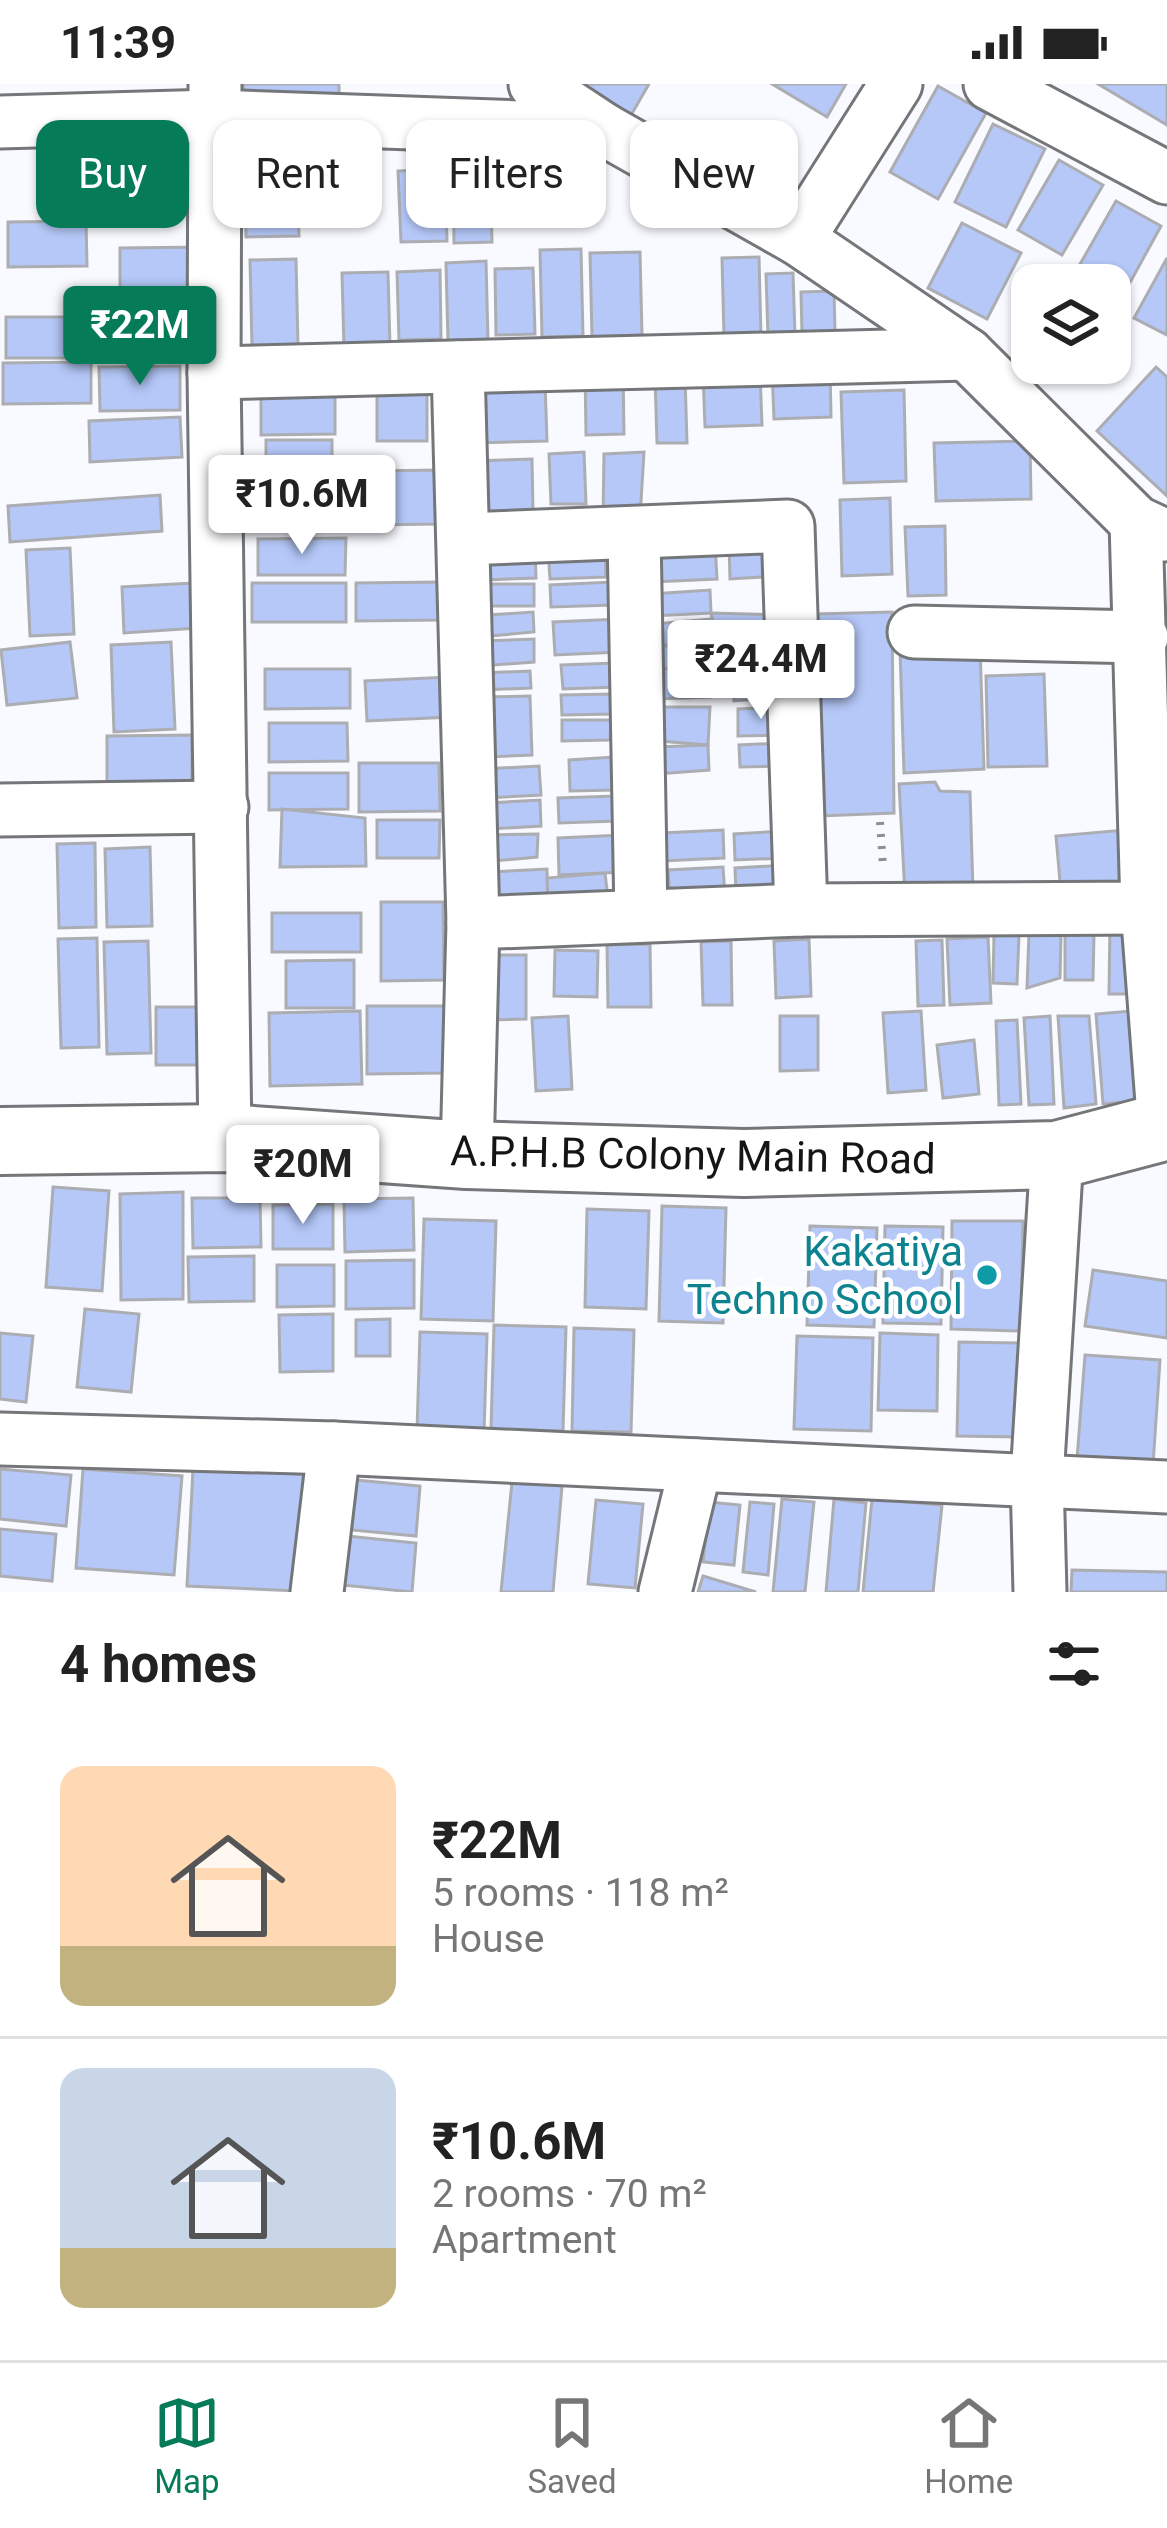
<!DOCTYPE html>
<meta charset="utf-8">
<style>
body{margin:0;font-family:Roboto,sans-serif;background:#f2f2f2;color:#222;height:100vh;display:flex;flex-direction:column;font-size:45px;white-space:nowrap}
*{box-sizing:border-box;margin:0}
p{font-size:39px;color:#767676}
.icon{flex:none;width:66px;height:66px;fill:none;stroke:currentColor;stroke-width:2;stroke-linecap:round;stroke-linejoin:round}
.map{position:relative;height:1508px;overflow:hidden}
.panel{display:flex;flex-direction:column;background:#fff;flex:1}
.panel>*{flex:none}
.top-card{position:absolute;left:36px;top:36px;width:1095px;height:108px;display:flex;gap:24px}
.controls{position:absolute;left:1011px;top:180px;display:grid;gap:24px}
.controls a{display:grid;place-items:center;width:120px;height:120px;border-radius:24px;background:#fff;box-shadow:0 3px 9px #0004;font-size:60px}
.price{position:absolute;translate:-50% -102px;padding:0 27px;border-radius:12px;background:#fff;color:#222;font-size:39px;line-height:78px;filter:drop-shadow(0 3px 6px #0008)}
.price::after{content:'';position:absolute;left:50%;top:72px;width:36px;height:27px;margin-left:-18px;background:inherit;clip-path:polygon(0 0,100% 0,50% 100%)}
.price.selected{background:#067b58;color:#fff}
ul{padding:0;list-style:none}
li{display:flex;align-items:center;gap:36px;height:300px;padding:0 60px}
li+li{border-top:3px solid #e0e0e0}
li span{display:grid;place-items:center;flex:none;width:336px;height:240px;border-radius:24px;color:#555}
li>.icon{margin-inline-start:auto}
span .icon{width:144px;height:144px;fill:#fffc;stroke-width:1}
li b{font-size:51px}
h2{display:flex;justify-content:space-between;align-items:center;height:144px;padding:0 60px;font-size:51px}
.pill{padding:0 42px;border-radius:24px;background:#fff;box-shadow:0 3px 9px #0004;font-size:42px;line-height:108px}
.pill.selected{background:#067b58;color:#fff}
.status{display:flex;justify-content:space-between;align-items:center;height:84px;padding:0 60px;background:#fff;direction:ltr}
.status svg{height:33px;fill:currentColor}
.menu{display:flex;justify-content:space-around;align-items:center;height:168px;border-top:3px solid #e0e0e0;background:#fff;font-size:33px;color:#767676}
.menu a{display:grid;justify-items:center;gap:6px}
.menu .selected{color:#067b58}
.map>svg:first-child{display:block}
</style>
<div class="status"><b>11:39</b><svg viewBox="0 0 49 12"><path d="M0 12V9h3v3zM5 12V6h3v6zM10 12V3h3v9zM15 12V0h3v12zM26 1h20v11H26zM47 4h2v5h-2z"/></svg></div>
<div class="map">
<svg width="1167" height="1508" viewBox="0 0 1167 1508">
<rect width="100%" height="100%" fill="#f9faff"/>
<g fill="#b5c8f8" stroke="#acadb2" stroke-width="3">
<polygon points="243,0 339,0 339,10 244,11"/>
<polygon points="575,0 649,0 630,33"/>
<polygon points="772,0 846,0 827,33"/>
<polygon points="1098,0 1167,0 1167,41"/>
<polygon points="938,2 986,29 938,115 890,88"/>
<polygon points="993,40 1045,65 1006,143 955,118"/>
<polygon points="296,72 299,152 246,153 244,73"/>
<polygon points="1059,76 1103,101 1062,171 1018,146"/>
<polygon points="490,82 492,158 454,159 453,83"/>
<polygon points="445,85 447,157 401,158 398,87"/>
<polygon points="1116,117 1161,142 1121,215 1110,209 1110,201 1097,201 1075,189"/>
<polygon points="86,137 87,182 8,183 8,138"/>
<polygon points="962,139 1021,169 987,235 928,204"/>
<polygon points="203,163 204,218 120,219 120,164"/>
<polygon points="581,165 583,252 542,253 540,166"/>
<polygon points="640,168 642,251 592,253 590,169"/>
<polygon points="759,173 761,252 724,253 722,174"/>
<polygon points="1167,174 1167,251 1134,234"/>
<polygon points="296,175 298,262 252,263 250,176"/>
<polygon points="486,177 488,257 448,258 446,179"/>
<polygon points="533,184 535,250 496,251 495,185"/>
<polygon points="440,186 441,255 399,256 397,188"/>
<polygon points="388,188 390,263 344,265 342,189"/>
<polygon points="793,189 795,252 768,253 766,190"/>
<polygon points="834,207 835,248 802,249 801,208"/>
<polygon points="182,229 183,274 98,275 97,230"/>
<polygon points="6,233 80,233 81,274 6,274"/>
<polygon points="91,278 91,319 3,320 3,279"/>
<polygon points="180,282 180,326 100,327 99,283"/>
<polygon points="1156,283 1167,293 1167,412 1097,347"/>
<polygon points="830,284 831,333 774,335 772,286"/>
<polygon points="623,285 624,350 586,351 585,286"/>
<polygon points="760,288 762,341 705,343 703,289"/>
<polygon points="685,292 687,359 657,359 655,293"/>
<rect x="377" y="296" width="50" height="61"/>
<polygon points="545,298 547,357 476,359 475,300"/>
<polygon points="261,300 335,300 335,350 261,351"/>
<polygon points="904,306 906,397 844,399 841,308"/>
<polygon points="180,333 182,373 90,378 89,337"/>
<rect x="266" y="356" width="66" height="30"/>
<polygon points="1030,357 1031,415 936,417 934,359"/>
<polygon points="584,368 586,420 551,420 549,370"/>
<polygon points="644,368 640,434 603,434 604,370"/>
<polygon points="532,375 533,426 473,428 472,377"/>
<polygon points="438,386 438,440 371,441 371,387"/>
<polygon points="345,395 345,437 254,438 253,396"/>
<polygon points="160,411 162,447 10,458 8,422"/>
<polygon points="890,414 892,490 842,492 840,416"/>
<polygon points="945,442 946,511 908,512 905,443"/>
<polygon points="346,454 345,491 258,491 258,455"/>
<polygon points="715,458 717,495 653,498 651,461"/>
<polygon points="777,458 778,492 730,495 729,460"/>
<polygon points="70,464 74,550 30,552 26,466"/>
<polygon points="535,464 536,494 486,496 484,467"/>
<polygon points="605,464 606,493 550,495 548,466"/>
<polygon points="210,498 212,543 124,549 122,503"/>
<polygon points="440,498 440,536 356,537 356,499"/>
<polygon points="612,498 612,521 551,523 550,501"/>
<rect x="252" y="499" width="94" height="39"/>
<polygon points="486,500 534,500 534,522 487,522"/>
<polygon points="710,506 711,529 652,532 651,510"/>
<polygon points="533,528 534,548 490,552 489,531"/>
<polygon points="892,528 894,729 820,732 816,530"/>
<polygon points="711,529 781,531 782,570 718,573"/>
<polygon points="620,535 620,568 555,571 553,538"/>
<polygon points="712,535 707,557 655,562 653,540"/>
<polygon points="534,555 534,578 481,582 480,557"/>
<polygon points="70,558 77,614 7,621 1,566"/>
<polygon points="171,558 175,645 114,648 111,561"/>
<polygon points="655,562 709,562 710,583 655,585"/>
<polygon points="980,563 984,685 904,689 900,566"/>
<polygon points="616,579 617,603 563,605 561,581"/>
<polygon points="779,581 782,613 734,617 732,584"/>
<polygon points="710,583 711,613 656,615 655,585"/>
<polygon points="265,585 350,585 350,624 265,625"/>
<polygon points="530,587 531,604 481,606 480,589"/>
<polygon points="1044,590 1047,682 988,683 986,592"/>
<polygon points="449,593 451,633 367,637 365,597"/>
<polygon points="614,610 614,630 562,631 561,611"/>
<polygon points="530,612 532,671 488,673 485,613"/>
<polygon points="658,623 710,623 708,661 659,657"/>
<polygon points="783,623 784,651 738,652 738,625"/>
<polygon points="562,636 611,636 610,656 562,657"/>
<polygon points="269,639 347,639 348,677 269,678"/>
<polygon points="192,651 192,702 107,703 107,652"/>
<polygon points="782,659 784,682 740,683 739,661"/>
<polygon points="708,661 709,686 658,690 657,663"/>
<polygon points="613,673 615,706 570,707 569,676"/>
<polygon points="359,679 439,679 440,727 359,728"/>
<polygon points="539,682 541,711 484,714 483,685"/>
<polygon points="269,689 348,689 348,725 269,726"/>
<polygon points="935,698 940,707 970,708 973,807 905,810 899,700"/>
<polygon points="616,712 617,737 559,739 558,714"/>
<polygon points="540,716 541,742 489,745 488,719"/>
<polygon points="282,725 365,734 366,782 280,783"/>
<polygon points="377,736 440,736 439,774 377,774"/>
<polygon points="723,746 724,774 663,777 662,749"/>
<polygon points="1124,746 1130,802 1061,809 1056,752"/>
<polygon points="784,747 785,774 735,776 734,750"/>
<polygon points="538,750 537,773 493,777 489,751"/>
<polygon points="623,751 624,788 559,791 558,754"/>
<polygon points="95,759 96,843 59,844 57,760"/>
<polygon points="150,763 152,842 107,843 105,765"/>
<polygon points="786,781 787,808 736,810 735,784"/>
<polygon points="723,783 725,812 670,814 668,786"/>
<polygon points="547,785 548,823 491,826 489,788"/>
<polygon points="605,789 609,823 548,823 547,794"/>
<polygon points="381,818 443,818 444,896 381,897"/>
<rect x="272" y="829" width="89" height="39"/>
<polygon points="1110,838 1145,838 1143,910 1109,910"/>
<polygon points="1029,849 1061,850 1060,894 1027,904"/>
<polygon points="1065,849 1094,850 1093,896 1065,896"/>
<polygon points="994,851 1019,851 1017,900 993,899"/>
<polygon points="988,853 991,919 950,921 947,855"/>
<polygon points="97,854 99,963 61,964 58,855"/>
<polygon points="809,855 811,912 776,914 774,857"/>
<polygon points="942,856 944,921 918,922 916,857"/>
<polygon points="148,857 151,969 107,970 104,858"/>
<polygon points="731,857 732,921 703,921 701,858"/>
<polygon points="650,860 651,923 608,923 607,861"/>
<polygon points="555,866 598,867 597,913 554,912"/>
<polygon points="489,871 526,871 526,935 489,936"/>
<polygon points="354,876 354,924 286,924 286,877"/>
<polygon points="367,922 445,922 445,989 367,990"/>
<rect x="156" y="923" width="50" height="58"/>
<polygon points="1142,926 1150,1016 1103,1020 1096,930"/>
<polygon points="360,927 362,1000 270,1002 269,929"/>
<polygon points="921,927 926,1006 888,1009 883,929"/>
<polygon points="568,932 572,1005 536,1007 532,934"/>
<polygon points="780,932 818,932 818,986 780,987"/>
<polygon points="1050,932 1054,1020 1029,1021 1024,934"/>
<polygon points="1058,932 1089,932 1096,1020 1064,1024"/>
<polygon points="1017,936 1021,1020 999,1021 996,937"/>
<polygon points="974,956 979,1010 943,1014 937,961"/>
<polygon points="53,1103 109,1107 102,1207 46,1203"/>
<polygon points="183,1108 183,1215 121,1216 120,1110"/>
<polygon points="192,1114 260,1114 261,1163 193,1164"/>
<polygon points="413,1114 414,1166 345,1168 344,1115"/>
<polygon points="333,1120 333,1165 273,1165 273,1121"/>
<polygon points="662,1122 726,1124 723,1239 659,1237"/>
<polygon points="587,1125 649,1127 646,1225 585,1223"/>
<polygon points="424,1135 496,1137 493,1237 421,1235"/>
<polygon points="952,1137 1023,1137 1021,1247 951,1245"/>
<polygon points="810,1142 877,1144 874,1243 807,1241"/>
<polygon points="885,1142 943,1143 941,1240 883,1239"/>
<polygon points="254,1172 254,1217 189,1218 188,1173"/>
<polygon points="414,1176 414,1224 346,1225 346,1177"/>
<polygon points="277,1181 334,1181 334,1222 277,1223"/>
<polygon points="1093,1186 1167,1197 1167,1254 1085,1242"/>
<polygon points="85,1225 139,1230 131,1308 77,1303"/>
<polygon points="333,1230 333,1287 280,1288 279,1231"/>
<polygon points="390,1235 390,1272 356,1272 356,1236"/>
<polygon points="494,1241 566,1243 563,1347 491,1345"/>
<polygon points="574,1244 634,1246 631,1348 572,1347"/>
<polygon points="420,1248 487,1250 484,1349 417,1347"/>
<polygon points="0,1249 33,1252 26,1318 0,1315"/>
<polygon points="880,1249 938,1251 937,1327 878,1326"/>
<polygon points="797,1252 873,1254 871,1347 794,1345"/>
<polygon points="959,1258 1024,1259 1021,1353 957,1352"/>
<polygon points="1085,1271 1160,1276 1153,1381 1077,1375"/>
<polygon points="0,1385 71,1391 66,1442 0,1435"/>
<polygon points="83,1385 182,1392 174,1491 76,1484"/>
<polygon points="193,1385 304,1390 298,1507 187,1502"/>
<polygon points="356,1396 420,1402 416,1452 352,1446"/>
<polygon points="512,1398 562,1402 553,1508 501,1508"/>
<polygon points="782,1415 814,1418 805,1508 773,1508"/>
<polygon points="834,1415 866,1419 858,1508 826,1508"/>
<polygon points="872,1415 942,1421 933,1508 863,1508"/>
<polygon points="596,1416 643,1420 635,1504 588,1500"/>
<polygon points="709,1418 740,1421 734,1481 703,1478"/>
<polygon points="750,1418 774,1420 768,1491 743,1488"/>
<polygon points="0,1445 56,1450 52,1497 0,1492"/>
<polygon points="347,1452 416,1459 412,1508 342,1501"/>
<polygon points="1072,1486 1167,1488 1167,1508 1071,1508"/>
<polygon points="703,1492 756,1508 698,1508"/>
</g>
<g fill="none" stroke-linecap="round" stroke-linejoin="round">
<g stroke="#747679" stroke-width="57">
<g id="street">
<polyline points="215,0 214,289 225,1054"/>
<polyline points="535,0 605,46 798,155 967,270 1136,438 1164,451"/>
<polyline points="990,0 1167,94"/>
<polyline points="0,38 214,32 605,46"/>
<polyline points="798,155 896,0"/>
<polyline points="458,283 473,839 467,1071"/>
<polyline points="214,289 967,270"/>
<polyline points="634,450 641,832"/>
<polyline points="464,455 788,442 801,826"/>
<polyline points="914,548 1142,553"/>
<polyline points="0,726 222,723"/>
<polyline points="1147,824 1164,1044"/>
<polyline points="473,839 801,826 1147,824 1136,438"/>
<polyline points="0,1355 334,1364 1167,1403"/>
<polyline points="317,1508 334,1364"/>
<polyline points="665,1508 696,1381"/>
<polyline points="1040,1508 1037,1394 1057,1071"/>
</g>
</g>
<g stroke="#747679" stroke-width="72">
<polyline id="secondary" points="0,1057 225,1054 467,1071 744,1079 1057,1071 1167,1042"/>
</g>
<polyline stroke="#8e8f92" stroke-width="8" stroke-dasharray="3 9" stroke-linecap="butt" points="880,738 883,782"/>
<use href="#street" stroke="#fff" stroke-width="51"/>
<use href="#secondary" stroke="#fff" stroke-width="66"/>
</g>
<circle fill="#0f9aa8" stroke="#fff" stroke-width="4.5" cx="987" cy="1191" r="12"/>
<g text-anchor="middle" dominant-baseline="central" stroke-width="9" stroke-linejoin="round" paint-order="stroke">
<g font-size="42" fill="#141516" stroke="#fff">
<text transform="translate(693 1071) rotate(1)">A.P.H.B Colony Main Road</text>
</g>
<g font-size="42" fill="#0d838f" stroke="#fff" text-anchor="end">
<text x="963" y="1167">Kakatiya<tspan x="963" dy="48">Techno School</tspan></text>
</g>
</g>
</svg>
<div class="controls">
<a><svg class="icon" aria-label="layers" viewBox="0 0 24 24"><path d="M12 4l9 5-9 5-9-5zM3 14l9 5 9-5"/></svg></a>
</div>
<b class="price selected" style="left:140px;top:304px">₹22M</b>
<b class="price" style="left:302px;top:473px">₹10.6M</b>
<b class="price" style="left:761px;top:638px">₹24.4M</b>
<b class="price" style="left:303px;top:1143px">₹20M</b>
<div class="top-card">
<a class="pill selected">Buy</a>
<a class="pill">Rent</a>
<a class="pill">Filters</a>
<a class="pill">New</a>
</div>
</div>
<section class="panel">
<h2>4 homes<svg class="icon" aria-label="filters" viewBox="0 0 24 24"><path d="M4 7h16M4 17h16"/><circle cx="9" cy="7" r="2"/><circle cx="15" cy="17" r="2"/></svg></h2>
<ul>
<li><span style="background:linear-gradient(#ffd9b3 75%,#c2b280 0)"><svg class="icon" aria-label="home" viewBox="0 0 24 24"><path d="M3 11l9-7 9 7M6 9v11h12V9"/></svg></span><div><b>₹22M</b><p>5 rooms · 118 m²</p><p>House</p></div></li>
<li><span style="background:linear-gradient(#c9d6e8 75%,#c2b280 0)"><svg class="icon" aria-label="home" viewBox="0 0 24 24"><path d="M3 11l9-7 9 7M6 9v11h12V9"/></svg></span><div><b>₹10.6M</b><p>2 rooms · 70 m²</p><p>Apartment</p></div></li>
</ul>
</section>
<nav class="menu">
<a class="selected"><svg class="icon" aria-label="map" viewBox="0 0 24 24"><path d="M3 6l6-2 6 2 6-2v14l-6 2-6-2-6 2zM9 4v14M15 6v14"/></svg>Map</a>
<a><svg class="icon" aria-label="saved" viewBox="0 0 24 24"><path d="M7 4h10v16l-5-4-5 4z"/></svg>Saved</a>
<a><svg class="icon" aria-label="home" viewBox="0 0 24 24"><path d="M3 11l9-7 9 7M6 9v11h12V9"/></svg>Home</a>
</nav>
